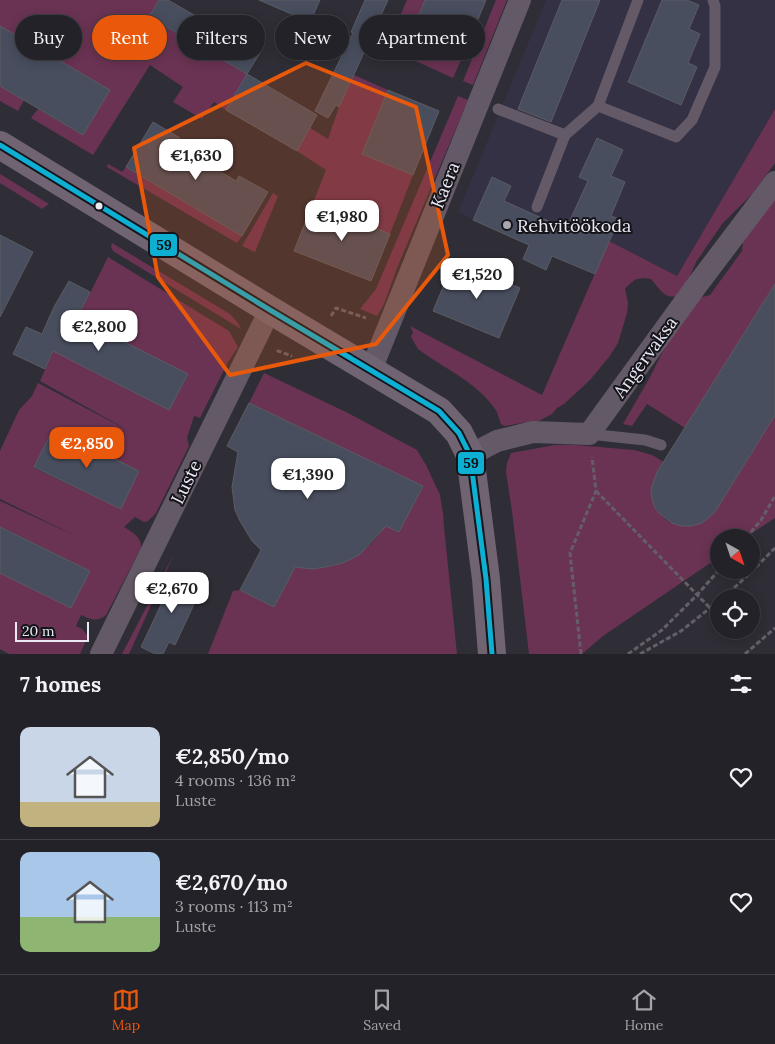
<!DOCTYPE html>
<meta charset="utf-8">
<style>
body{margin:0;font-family:Lora,serif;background:#2f2f34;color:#f1f3f6;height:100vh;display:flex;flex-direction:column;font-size:19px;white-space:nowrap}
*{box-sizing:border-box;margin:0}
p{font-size:16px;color:#a3a4a8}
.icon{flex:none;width:28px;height:28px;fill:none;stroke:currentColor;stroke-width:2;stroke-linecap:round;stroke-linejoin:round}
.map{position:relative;height:654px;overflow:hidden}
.drawer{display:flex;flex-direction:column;background:#232228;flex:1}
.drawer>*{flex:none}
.hud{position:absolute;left:15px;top:15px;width:500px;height:45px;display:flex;gap:10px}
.needle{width:32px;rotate:140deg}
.tools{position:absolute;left:710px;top:529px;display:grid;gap:10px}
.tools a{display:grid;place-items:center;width:50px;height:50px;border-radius:50%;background:#232228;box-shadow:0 2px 12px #0003,0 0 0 1px #403f45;font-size:25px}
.scale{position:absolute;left:15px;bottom:12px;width:74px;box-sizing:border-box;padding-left:5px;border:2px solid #eae9f3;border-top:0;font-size:14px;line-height:18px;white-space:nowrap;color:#eae9f3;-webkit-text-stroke:4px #15141a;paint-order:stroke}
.price{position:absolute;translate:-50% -42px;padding:0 11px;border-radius:10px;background:#fff;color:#222;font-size:16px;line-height:32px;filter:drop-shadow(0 1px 2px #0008)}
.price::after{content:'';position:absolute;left:50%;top:30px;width:15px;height:11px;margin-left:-8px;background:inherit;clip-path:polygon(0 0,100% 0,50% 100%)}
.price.current{background:#ea580c;color:#fff}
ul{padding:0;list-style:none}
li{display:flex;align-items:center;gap:15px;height:125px;padding:0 20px}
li+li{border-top:1px solid #403f45}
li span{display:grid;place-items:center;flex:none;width:140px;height:100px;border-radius:10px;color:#555}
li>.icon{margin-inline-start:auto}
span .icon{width:60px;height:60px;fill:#fffc;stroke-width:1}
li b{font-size:21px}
h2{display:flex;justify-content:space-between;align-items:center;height:60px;padding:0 20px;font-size:21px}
.tag{padding:0 18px;border-radius:22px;background:#232228;box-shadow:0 2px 12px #0003,0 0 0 1px #403f45;font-size:18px;line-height:45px}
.tag.current{background:#ea580c;color:#fff}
.menu{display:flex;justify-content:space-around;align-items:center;height:70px;border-top:1px solid #403f45;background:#232228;font-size:14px;color:#a3a4a8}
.menu a{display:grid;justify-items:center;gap:2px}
.menu .current{color:#ea580c}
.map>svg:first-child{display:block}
</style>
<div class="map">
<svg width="775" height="654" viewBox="0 0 775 654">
<rect width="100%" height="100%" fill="#2f2e36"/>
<polygon fill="#333143" points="546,0 775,0 775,109 677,276 609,241 595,274 458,212"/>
<g fill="#6a3353" fill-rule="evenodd">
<polygon points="0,0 159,0 149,18 247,74 226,110 214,102 202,119 173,102 183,87 150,65 93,155 31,118 38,109 83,135 110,90 1,27 0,28"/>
<polygon points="407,0 425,0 412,31 464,53 453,78 398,53 392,34"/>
<polygon points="496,0 507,0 473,85 463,81"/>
<polygon points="354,75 388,90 362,154 413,175 390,234 313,203 326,170 297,151 310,128 328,139 339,107"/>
<polygon points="0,86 24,100 18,111 0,101"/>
<polygon points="458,96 468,100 397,268 384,304 377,316 360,309 376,289"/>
<path d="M775,109V163L753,193L722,224L696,262L682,294C665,302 661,290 651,279C637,277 634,279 625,289L628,303L627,313L618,343L609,357L590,380L564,404L557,408L552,414L537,422L533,421L505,426L501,424C499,419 498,413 495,409C477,382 443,368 418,349L411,337L413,332L410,326L542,395L609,241L677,276Z"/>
<polygon points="108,164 122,172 126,167 242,236 237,243 107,167"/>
<polygon points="0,174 49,204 42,209 0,183"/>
<polygon points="273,193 278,196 255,252 242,246"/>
<polygon points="775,194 775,284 685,428 647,404 632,426 623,424 650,377 667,343 699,298 710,295 742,251 744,233"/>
<polygon points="112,243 230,314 238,323 241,329 113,251 111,247"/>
<path d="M108,257L229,331L238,347L228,362L200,418L194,416L187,438L189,446L156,513L148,521L144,522L135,517L124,527C132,532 142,537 141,548L106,615C96,623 91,619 81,615L76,626L82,629L88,636L80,654H9L0,649V573L90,571L3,528L0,534V501L80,538L0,499V451L19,410L32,396L38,383L131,432L40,381L66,324L73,327ZM84,367L188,375L169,410ZM52,430L139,471L121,509L34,468Z"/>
<path d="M264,373L348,413L417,450L426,465L440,495L443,513L444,527L457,654H208L233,591L240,590L274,607L295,567C334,573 365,559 385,525L399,532L423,486L249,403Z"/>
<polygon points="775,415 775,518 746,537 719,538 719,557 603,636 582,654 529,654 512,511 506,472 507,463 511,453 555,445 576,445 634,450 652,455 664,462 651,489 652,499 655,508 665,519 672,523 681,526 691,526 715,512"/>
<polygon points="174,554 129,654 122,654"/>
</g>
<g fill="#484e5e" stroke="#5b5c63">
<polygon points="159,0 168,0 260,53 247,74 149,17"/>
<polygon points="259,0 320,0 310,22"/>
<polygon points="365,0 388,0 339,107 336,105 328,118 315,111 353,33 351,32"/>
<polygon points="425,0 486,0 464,53 412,31"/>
<polygon points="562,0 600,0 551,122 518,109"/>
<polygon points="662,0 687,0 699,5 689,29 700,34 688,63 697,67 681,105 628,82"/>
<polygon points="0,26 110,90 83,135 0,86"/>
<polygon points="247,74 317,115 297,151 226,110"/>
<polygon points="388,90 439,111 413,175 362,154"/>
<polygon points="153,122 180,138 176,145 236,181 239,176 268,192 242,236 126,167"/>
<polygon points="597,138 623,150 611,176 625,182 611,216 619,219 595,274 552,256 546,270 523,259 529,245 473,220 492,177 511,186 504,201 566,229 588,181 579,177"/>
<polygon points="313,203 390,234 371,281 294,251"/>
<polygon points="0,235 33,252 0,317"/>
<polygon points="454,261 520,288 499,338 433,311"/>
<polygon points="69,281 90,292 77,318 188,374 169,410 53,351 45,369 13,354 26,327 42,334 54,307"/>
<polygon points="775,284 775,415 715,512 702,523 691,526 681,526 672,523 660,514 655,508 652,499 651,489 657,472"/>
<polygon points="249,403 423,486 399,532 386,526 365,549 359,555 343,563 326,567 312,569 295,567 274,607 240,590 261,550 252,541 240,521 235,510 232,487 238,452 227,446"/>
<polygon points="53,429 139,471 121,509 34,467"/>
<polygon points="0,527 90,571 71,608 0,573"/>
<polygon points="176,573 203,585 175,645 169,642 163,654 155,654 141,647"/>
</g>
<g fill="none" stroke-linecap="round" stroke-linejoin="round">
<g stroke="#655e68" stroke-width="3" stroke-dasharray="5 2.5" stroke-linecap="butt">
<polyline points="331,316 336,308 366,318"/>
<polyline points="277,352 278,351 292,356"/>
<polyline points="596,491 710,608"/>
<polyline points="746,538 761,520 775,496"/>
<polyline points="723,598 747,576 775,548"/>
<polyline points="581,654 570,553 596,491 592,457"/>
<polyline points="628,654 662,630 697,595 719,570"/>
<polyline points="640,654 681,631 719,601"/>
<polyline points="745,654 775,628"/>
</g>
<g stroke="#645967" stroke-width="11">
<polyline points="598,106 676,137 692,120 715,67 715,6 713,0"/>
<polyline points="498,109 565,135 598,106 638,0"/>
<polyline points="537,207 565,135"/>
<polyline points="589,434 645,440 661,445"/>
</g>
<g stroke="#645967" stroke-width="22">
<polyline points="371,370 520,0"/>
<polyline points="470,455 497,441 533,432 589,434 697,285 775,182"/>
<polyline points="101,654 270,310"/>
</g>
<polyline stroke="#706473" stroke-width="28" points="0,145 270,310 439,411 459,433 470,455 486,579 492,654"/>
<g stroke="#15141a" stroke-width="9">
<polyline id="bus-1" points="0,145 270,310 439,411 459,433 470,455 486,579 492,654"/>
</g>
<use href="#bus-1" stroke="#0dafd3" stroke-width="5"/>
</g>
<path fill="#e8590c" fill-opacity="0.2" stroke="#e8590c" stroke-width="4" stroke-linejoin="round" d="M306,63L416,107L448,255L376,344L230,375L158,277L134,148Z"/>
<circle fill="#eae9f3" stroke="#15141a" stroke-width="2" cx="99" cy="206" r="4.5"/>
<circle fill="#a9a8b1" stroke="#15141a" stroke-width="2" cx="507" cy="225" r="5"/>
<g text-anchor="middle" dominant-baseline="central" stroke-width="4" stroke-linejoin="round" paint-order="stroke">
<g font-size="18" fill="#eae9f3" stroke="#15141a">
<text transform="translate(445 185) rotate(-68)">Kaera</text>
<text transform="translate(645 357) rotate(-54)">Angervaksa</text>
<text transform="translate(186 482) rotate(-64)">Luste</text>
</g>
<g font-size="18" fill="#eae9f3" stroke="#15141a" text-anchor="start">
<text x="517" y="225">Rehvitöökoda</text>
</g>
</g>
<g stroke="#15141a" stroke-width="2">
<rect x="149" y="233" width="29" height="24" rx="5" fill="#0dafd3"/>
<rect x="457" y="451" width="28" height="24" rx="5" fill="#0dafd3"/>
</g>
<g font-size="14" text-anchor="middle" font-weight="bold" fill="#111">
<text x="164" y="250">59</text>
<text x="471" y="468">59</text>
</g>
</svg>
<div class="tools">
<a><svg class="needle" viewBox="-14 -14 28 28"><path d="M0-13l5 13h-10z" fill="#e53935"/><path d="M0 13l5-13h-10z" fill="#a3a4a8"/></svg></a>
<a><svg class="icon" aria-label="locate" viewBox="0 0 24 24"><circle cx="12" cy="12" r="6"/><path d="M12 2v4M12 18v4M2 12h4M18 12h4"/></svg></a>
</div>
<div class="scale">20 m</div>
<b class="price" style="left:196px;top:181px">€1,630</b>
<b class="price" style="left:342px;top:242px">€1,980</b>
<b class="price" style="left:477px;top:300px">€1,520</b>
<b class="price" style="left:99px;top:352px">€2,800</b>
<b class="price current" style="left:87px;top:469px">€2,850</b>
<b class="price" style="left:308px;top:500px">€1,390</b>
<b class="price" style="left:172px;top:614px">€2,670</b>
<div class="hud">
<a class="tag">Buy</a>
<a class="tag current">Rent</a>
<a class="tag">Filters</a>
<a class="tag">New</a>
<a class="tag">Apartment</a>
</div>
</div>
<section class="drawer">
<h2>7 homes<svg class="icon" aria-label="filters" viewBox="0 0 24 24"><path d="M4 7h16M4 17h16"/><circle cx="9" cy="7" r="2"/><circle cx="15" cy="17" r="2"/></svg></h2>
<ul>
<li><span style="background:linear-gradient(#c9d6e8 75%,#c2b280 0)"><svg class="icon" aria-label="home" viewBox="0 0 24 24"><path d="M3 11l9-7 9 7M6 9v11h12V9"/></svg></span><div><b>€2,850/mo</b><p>4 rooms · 136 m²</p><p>Luste</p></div><svg class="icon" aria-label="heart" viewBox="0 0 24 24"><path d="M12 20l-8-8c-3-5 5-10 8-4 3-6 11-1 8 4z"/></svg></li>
<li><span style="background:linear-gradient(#a9c7e8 65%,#8fb573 0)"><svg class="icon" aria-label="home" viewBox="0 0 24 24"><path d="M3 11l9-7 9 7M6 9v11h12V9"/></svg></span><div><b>€2,670/mo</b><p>3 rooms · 113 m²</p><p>Luste</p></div><svg class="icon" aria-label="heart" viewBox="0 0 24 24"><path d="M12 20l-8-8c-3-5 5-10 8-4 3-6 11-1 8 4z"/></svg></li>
</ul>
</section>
<nav class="menu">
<a class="current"><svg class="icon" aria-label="map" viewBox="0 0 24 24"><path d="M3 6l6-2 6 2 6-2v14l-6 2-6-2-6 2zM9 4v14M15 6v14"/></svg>Map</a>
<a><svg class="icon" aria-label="saved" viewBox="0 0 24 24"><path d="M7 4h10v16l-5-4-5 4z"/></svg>Saved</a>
<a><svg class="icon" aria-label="home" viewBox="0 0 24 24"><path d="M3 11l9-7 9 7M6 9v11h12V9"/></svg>Home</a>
</nav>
